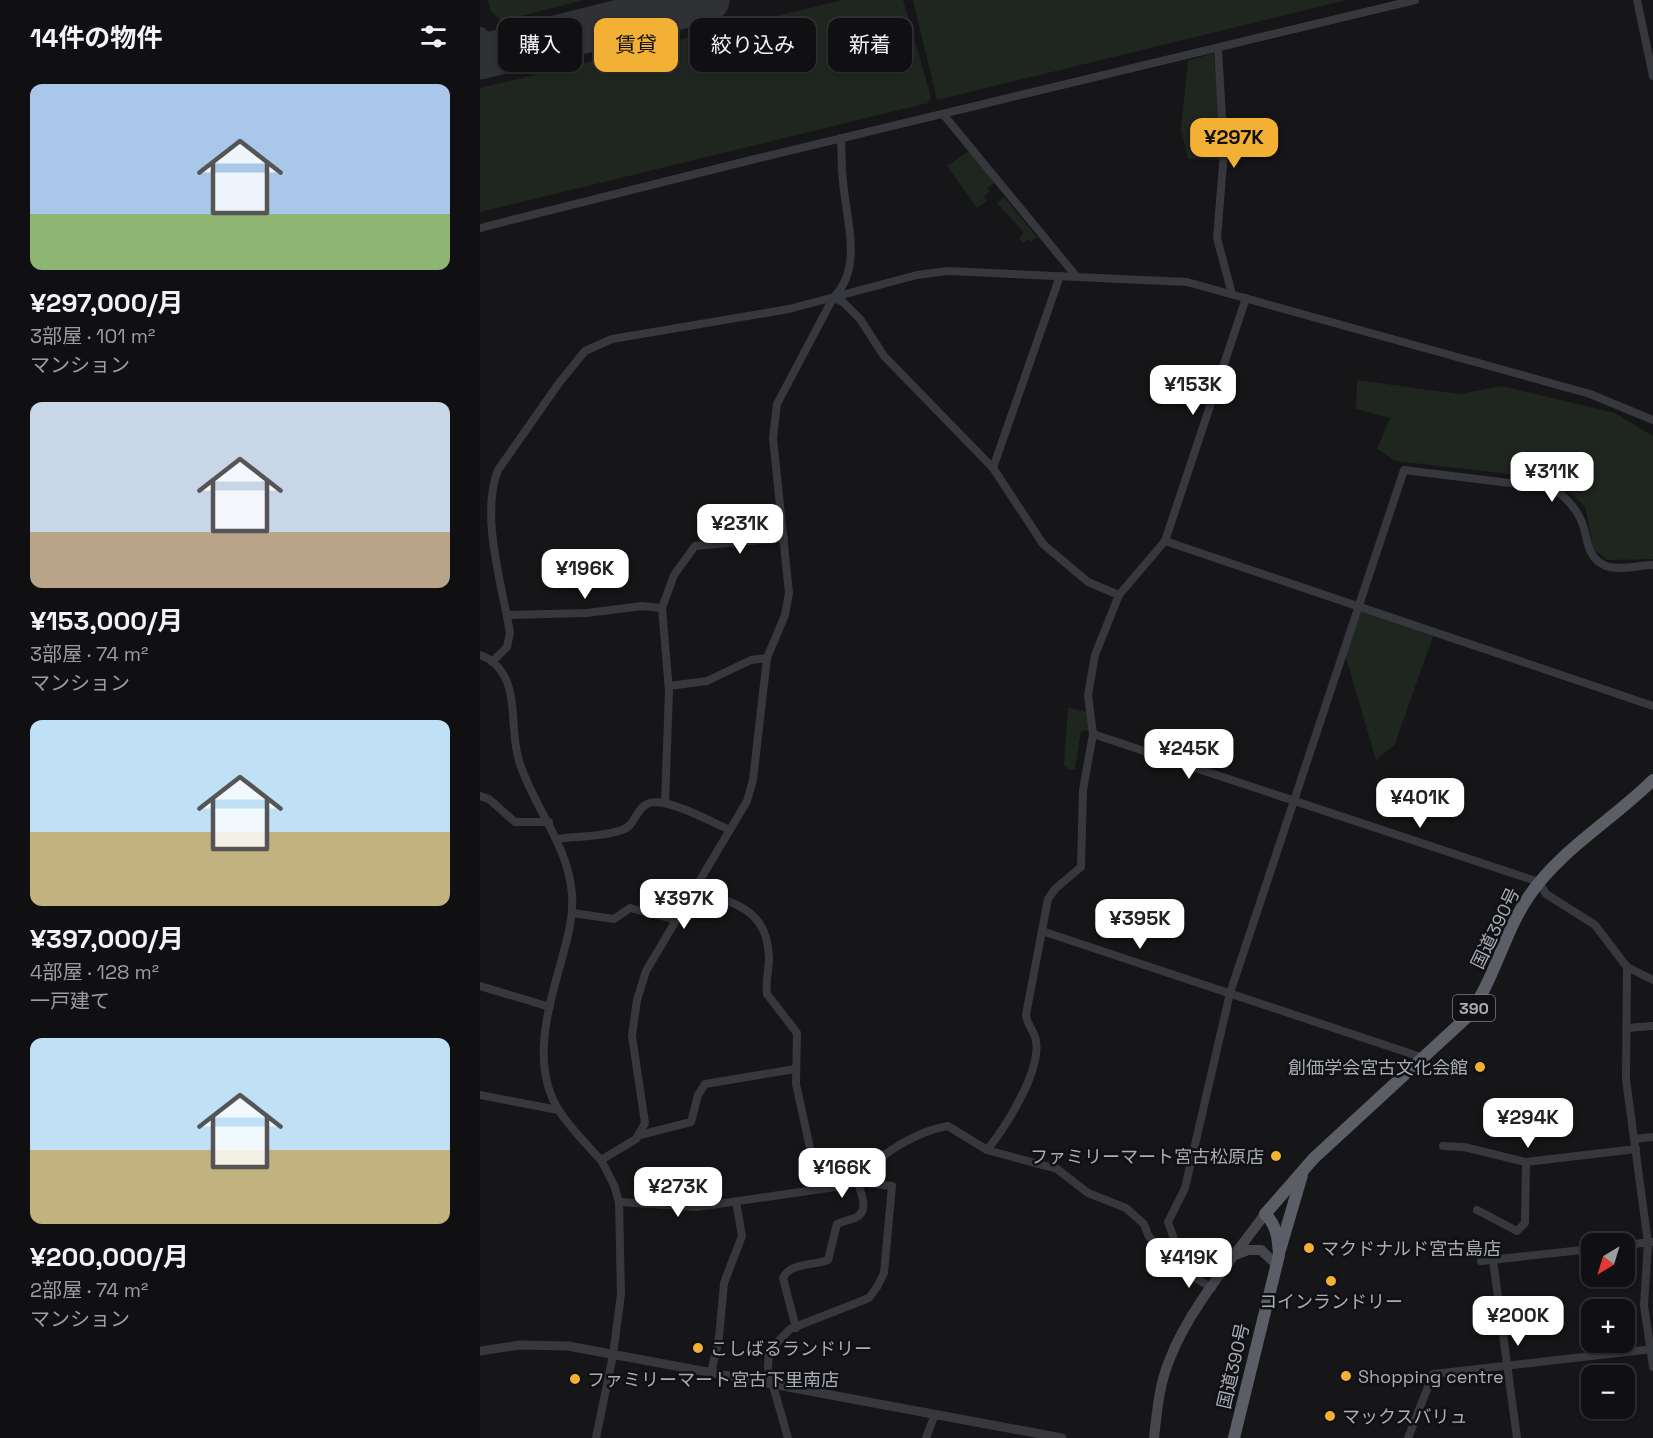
<!DOCTYPE html>
<html lang="ja">
<meta charset="utf-8">
<style>
body{margin:0;font-family:"Space Grotesk","Noto Sans JP",sans-serif;background:#19191b;color:#f1f3f6;height:100vh;display:flex;flex-direction:column;font-size:22px;white-space:nowrap}
*{box-sizing:border-box;margin:0}
p{font-size:20px;color:#9c9d9f}
.icon{flex:none;width:33px;height:33px;fill:none;stroke:currentColor;stroke-width:2;stroke-linecap:round;stroke-linejoin:round}
.map{position:relative;flex:1;overflow:hidden}
.sheet{display:flex;flex-direction:column;background:#101012;width:480px}
.sheet>*{flex:none}
.guide{position:absolute;left:18px;top:18px;width:570px;height:54px;display:flex;gap:12px}
.needle{width:39px;rotate:218deg}
.fabs{position:absolute;left:1101px;top:1233px;display:grid;gap:12px}
.fabs a{display:grid;place-items:center;width:54px;height:54px;border-radius:12px;background:#101012;box-shadow:0 2px 4px #0004,0 0 0 2px #303032;font-size:30px}
.price{position:absolute;translate:-50% -51px;padding:0 14px;border-radius:12px;background:#fff;color:#222;font-size:20px;line-height:39px;filter:drop-shadow(0 2px 3px #0008)}
.price::after{content:'';position:absolute;left:50%;top:36px;width:18px;height:14px;margin-left:-9px;background:inherit;clip-path:polygon(0 0,100% 0,50% 100%)}
.price.on{background:#f2b134;color:#111}
ul{padding:0;list-style:none}
li{display:grid;align-content:center;gap:12px;height:318px;padding:0 30px}
li span{display:grid;place-items:center;height:186px;border-radius:12px;color:#555}
li>.icon{margin-inline-start:auto}
span .icon{width:108px;height:108px;fill:#fffc;stroke-width:1}
li b{font-size:26px}
h2{display:flex;justify-content:space-between;align-items:center;height:72px;padding:0 30px;font-size:26px}
.pill{padding:0 21px;border-radius:12px;background:#101012;box-shadow:0 2px 4px #0004,0 0 0 2px #303032;font-size:21px;line-height:54px}
.pill.on{background:#f2b134;color:#111}
main{display:flex;flex:1;min-height:0}
.map>svg:first-child{display:block}
</style>
<main>
<section class="sheet">
<h2>14件の物件<svg class="icon" aria-label="filters" viewBox="0 0 24 24"><path d="M4 7h16M4 17h16"/><circle cx="9" cy="7" r="2"/><circle cx="15" cy="17" r="2"/></svg></h2>
<ul>
<li><span style="background:linear-gradient(#a9c7e8 70%,#8fb573 0)"><svg class="icon" aria-label="home" viewBox="0 0 24 24"><path d="M3 11l9-7 9 7M6 9v11h12V9"/></svg></span><div><b>¥297,000/月</b><p>3部屋 · 101 m²</p><p>マンション</p></div></li>
<li><span style="background:linear-gradient(#c9d6e8 70%,#b9a48a 0)"><svg class="icon" aria-label="home" viewBox="0 0 24 24"><path d="M3 11l9-7 9 7M6 9v11h12V9"/></svg></span><div><b>¥153,000/月</b><p>3部屋 · 74 m²</p><p>マンション</p></div></li>
<li><span style="background:linear-gradient(#bfe0f5 60%,#c2b280 0)"><svg class="icon" aria-label="home" viewBox="0 0 24 24"><path d="M3 11l9-7 9 7M6 9v11h12V9"/></svg></span><div><b>¥397,000/月</b><p>4部屋 · 128 m²</p><p>一戸建て</p></div></li>
<li><span style="background:linear-gradient(#bfe0f5 60%,#c2b280 0)"><svg class="icon" aria-label="home" viewBox="0 0 24 24"><path d="M3 11l9-7 9 7M6 9v11h12V9"/></svg></span><div><b>¥200,000/月</b><p>2部屋 · 74 m²</p><p>マンション</p></div></li>
</ul>
</section>
<div class="map">
<svg width="1173" height="1438" viewBox="0 0 1173 1438">
<rect width="100%" height="100%" fill="#161618"/>
<g fill="#1e261f">
<polygon points="8,0 104,0 21,21 10,10"/>
<polygon points="362,0 423,0 451,97 448,103 0,212 0,88"/>
<polygon points="433,0 867,0 457,100"/>
<polygon points="733,53 740,111 740,160 708,159 701,129 708,61"/>
<polygon points="490,150 514,183 507,188 510,191 504,196 507,201 497,208 467,166"/>
<polygon points="524,197 557,237 551,242 548,239 543,243 539,238 544,233 517,203"/>
<polygon points="877,380 979,394 1022,386 1135,413 1173,436 1173,559 1127,560 1114,550 1105,506 1073,479 916,461 897,449 910,418 876,409"/>
<polygon points="879,609 953,636 915,744 896,760 865,654"/>
<polygon points="588,708 608,712 609,730 601,731 595,769 589,770 584,765"/>
</g>
<g fill="none" stroke-linecap="round" stroke-linejoin="round">
<g stroke="#303135" stroke-width="18">
<polyline points="210,0 211,4"/>
<polyline points="0,36 5,56"/>
</g>
<polyline stroke="#303135" stroke-width="45" points="0,57 227,0"/>
<g stroke="#37383d" stroke-width="8">
<polyline points="1157,0 1173,76"/>
<polyline points="738,48 744,152 737,238 752,294"/>
<polyline points="463,114 596,276"/>
<polyline points="0,228 275,159 935,0"/>
<polyline points="353,298 363,302 380,319 404,356 513,468 563,544 608,582 639,595"/>
<polyline points="513,468 580,276"/>
<polyline points="685,541 1173,706"/>
<polyline points="27,615 107,613 162,606 182,608"/>
<path d="M0,655C15,660 25,673 29,688C36,712 31,739 40,764C55,809 88,845 92,894C94,917 87,940 81,962C68,1009 50,1067 80,1112C92,1130 107,1145 121,1160L156,1139L165,1123L152,1036L157,1000L166,971L267,801L273,780L287,658L305,615L309,593L293,438L297,404L353,298C384,267 366,220 363,181C361,167 362,152 361,138"/>
<path d="M12,662L27,647L30,633C22,584 0,516 18,470L79,383L105,351L132,339L309,309L437,275L468,271L707,282L1110,394L1173,420"/>
<polyline points="189,686 227,681 271,660 287,658"/>
<polyline points="613,734 1059,882 1066,894 1115,925 1147,967 1173,980"/>
<polyline points="0,796 9,799 35,822 69,822"/>
<polyline points="185,803 189,691 182,608 194,575 215,546 304,538"/>
<path d="M78,839C98,836 123,837 142,830C155,826 156,809 167,804C184,795 233,823 250,830"/>
<path d="M215,888C254,905 287,907 289,957C289,970 285,982 287,994L317,1033L316,1084L339,1189"/>
<polyline points="92,913 134,919 150,908 196,920"/>
<polyline points="562,931 944,1058"/>
<polyline points="1147,967 1146,1079 1168,1243 1164,1305 1173,1367"/>
<polyline points="0,986 70,1007"/>
<polyline points="1147,1028 1173,1026"/>
<polyline points="0,1095 78,1110"/>
<polyline points="160,1135 211,1122 218,1095 225,1084 315,1069"/>
<polyline points="1155,1139 1173,1137"/>
<polyline points="963,1146 984,1147 1046,1162"/>
<path d="M507,1150C526,1127 561,1071 556,1041C555,1031 547,1026 546,1015L568,899L575,889L601,867L603,790L613,734L608,695L615,655L639,595L685,541L766,298"/>
<path d="M139,1202L217,1207L362,1186C377,1179 386,1168 400,1158C419,1144 444,1130 468,1126L507,1150L577,1169L608,1193L646,1208L664,1224L668,1235L688,1261L732,1288"/>
<polyline points="997,1210 1037,1231 1045,1223 1046,1162 1156,1149"/>
<polyline points="1144,1245 1172,1242"/>
<polyline points="1013,1260 1037,1438"/>
<polyline points="1001,1261 1112,1249"/>
<path d="M698,1268L695,1242L688,1222L705,1188L750,993L924,470L1071,488C1083,494 1094,506 1100,518C1109,535 1104,557 1126,566C1140,571 1159,565 1173,565"/>
<path d="M316,1328L303,1278C311,1262 333,1266 348,1260L357,1224C363,1221 369,1220 375,1218C391,1211 380,1192 377,1179"/>
<polyline points="231,1373 239,1338 244,1283 262,1236 256,1202"/>
<polyline points="116,1438 133,1355 141,1294 139,1202 134,1185 121,1160"/>
<polyline points="308,1438 288,1368 289,1351 310,1329 389,1298 397,1287 404,1273 412,1186 378,1182"/>
<polyline points="446,1438 455,1414"/>
<polyline points="928,1438 953,1374 1173,1349"/>
</g>
<polyline stroke="#37383d" stroke-width="9" points="0,1351 40,1345 88,1346 582,1438"/>
<g stroke="#45474d" stroke-width="10">
<polyline points="755,1255 768,1250 781,1250 796,1264"/>
<path d="M674,1438C677,1412 679,1385 689,1361C708,1310 753,1258 785,1214"/>
</g>
<g stroke="#5b5e65" stroke-width="12">
<polyline points="800,1250 822,1175"/>
<path d="M754,1438L799,1255C798,1239 797,1225 785,1214L834,1158L986,1018C1015,981 1023,934 1049,896C1080,850 1134,819 1173,780"/>
</g>
</g>
<g fill="#f2b134" stroke="#111113" stroke-width="2">
<circle cx="1000" cy="1067" r="6"/>
<circle cx="796" cy="1156" r="6"/>
<circle cx="829" cy="1248" r="6"/>
<circle cx="851" cy="1281" r="6"/>
<circle cx="218" cy="1348" r="6"/>
<circle cx="866" cy="1376" r="6"/>
<circle cx="95" cy="1379" r="6"/>
<circle cx="850" cy="1416" r="6"/>
</g>
<g text-anchor="middle" dominant-baseline="central" stroke-width="5" stroke-linejoin="round" paint-order="stroke">
<rect fill="#111113" stroke="#7b7e86" stroke-width="1.5" x="973" y="995" width="42" height="26" rx="4.5"/>
<g font-size="16" font-weight="bold" fill="#a8adb8">
<text x="994" y="1008">390</text>
</g>
<g font-size="18" fill="#a8adb8" stroke="#111113">
<text transform="translate(1015 928) rotate(-64)">国道390号</text>
<text transform="translate(753 1366) rotate(-77)">国道390号</text>
</g>
<g font-size="18" fill="#a8adb8" stroke="#111113" text-anchor="start">
<text x="988" y="1067" text-anchor="end">創価学会宮古文化会館</text>
<text x="784" y="1156" text-anchor="end">ファミリーマート宮古松原店</text>
<text x="841" y="1248">マクドナルド宮古島店</text>
<text x="851" y="1301" text-anchor="middle">コインランドリー</text>
<text x="230" y="1348">こしばるランドリー</text>
<text x="878" y="1376">Shopping centre</text>
<text x="107" y="1379">ファミリーマート宮古下里南店</text>
<text x="862" y="1416">マックスバリュ</text>
</g>
</g>
</svg>
<div class="fabs">
<a><svg class="needle" viewBox="-14 -14 28 28"><path d="M0-13l5 13h-10z" fill="#e53935"/><path d="M0 13l5-13h-10z" fill="#9c9d9f"/></svg></a>
<a>+</a>
<a>−</a>
</div>
<b class="price on" style="left:754px;top:169px">¥297K</b>
<b class="price" style="left:713px;top:416px">¥153K</b>
<b class="price" style="left:1072px;top:503px">¥311K</b>
<b class="price" style="left:260px;top:555px">¥231K</b>
<b class="price" style="left:105px;top:600px">¥196K</b>
<b class="price" style="left:709px;top:780px">¥245K</b>
<b class="price" style="left:940px;top:829px">¥401K</b>
<b class="price" style="left:204px;top:930px">¥397K</b>
<b class="price" style="left:660px;top:950px">¥395K</b>
<b class="price" style="left:1048px;top:1149px">¥294K</b>
<b class="price" style="left:362px;top:1199px">¥166K</b>
<b class="price" style="left:198px;top:1218px">¥273K</b>
<b class="price" style="left:709px;top:1289px">¥419K</b>
<b class="price" style="left:1038px;top:1347px">¥200K</b>
<div class="guide">
<a class="pill">購入</a>
<a class="pill on">賃貸</a>
<a class="pill">絞り込み</a>
<a class="pill">新着</a>
</div>
</div>
</main>
